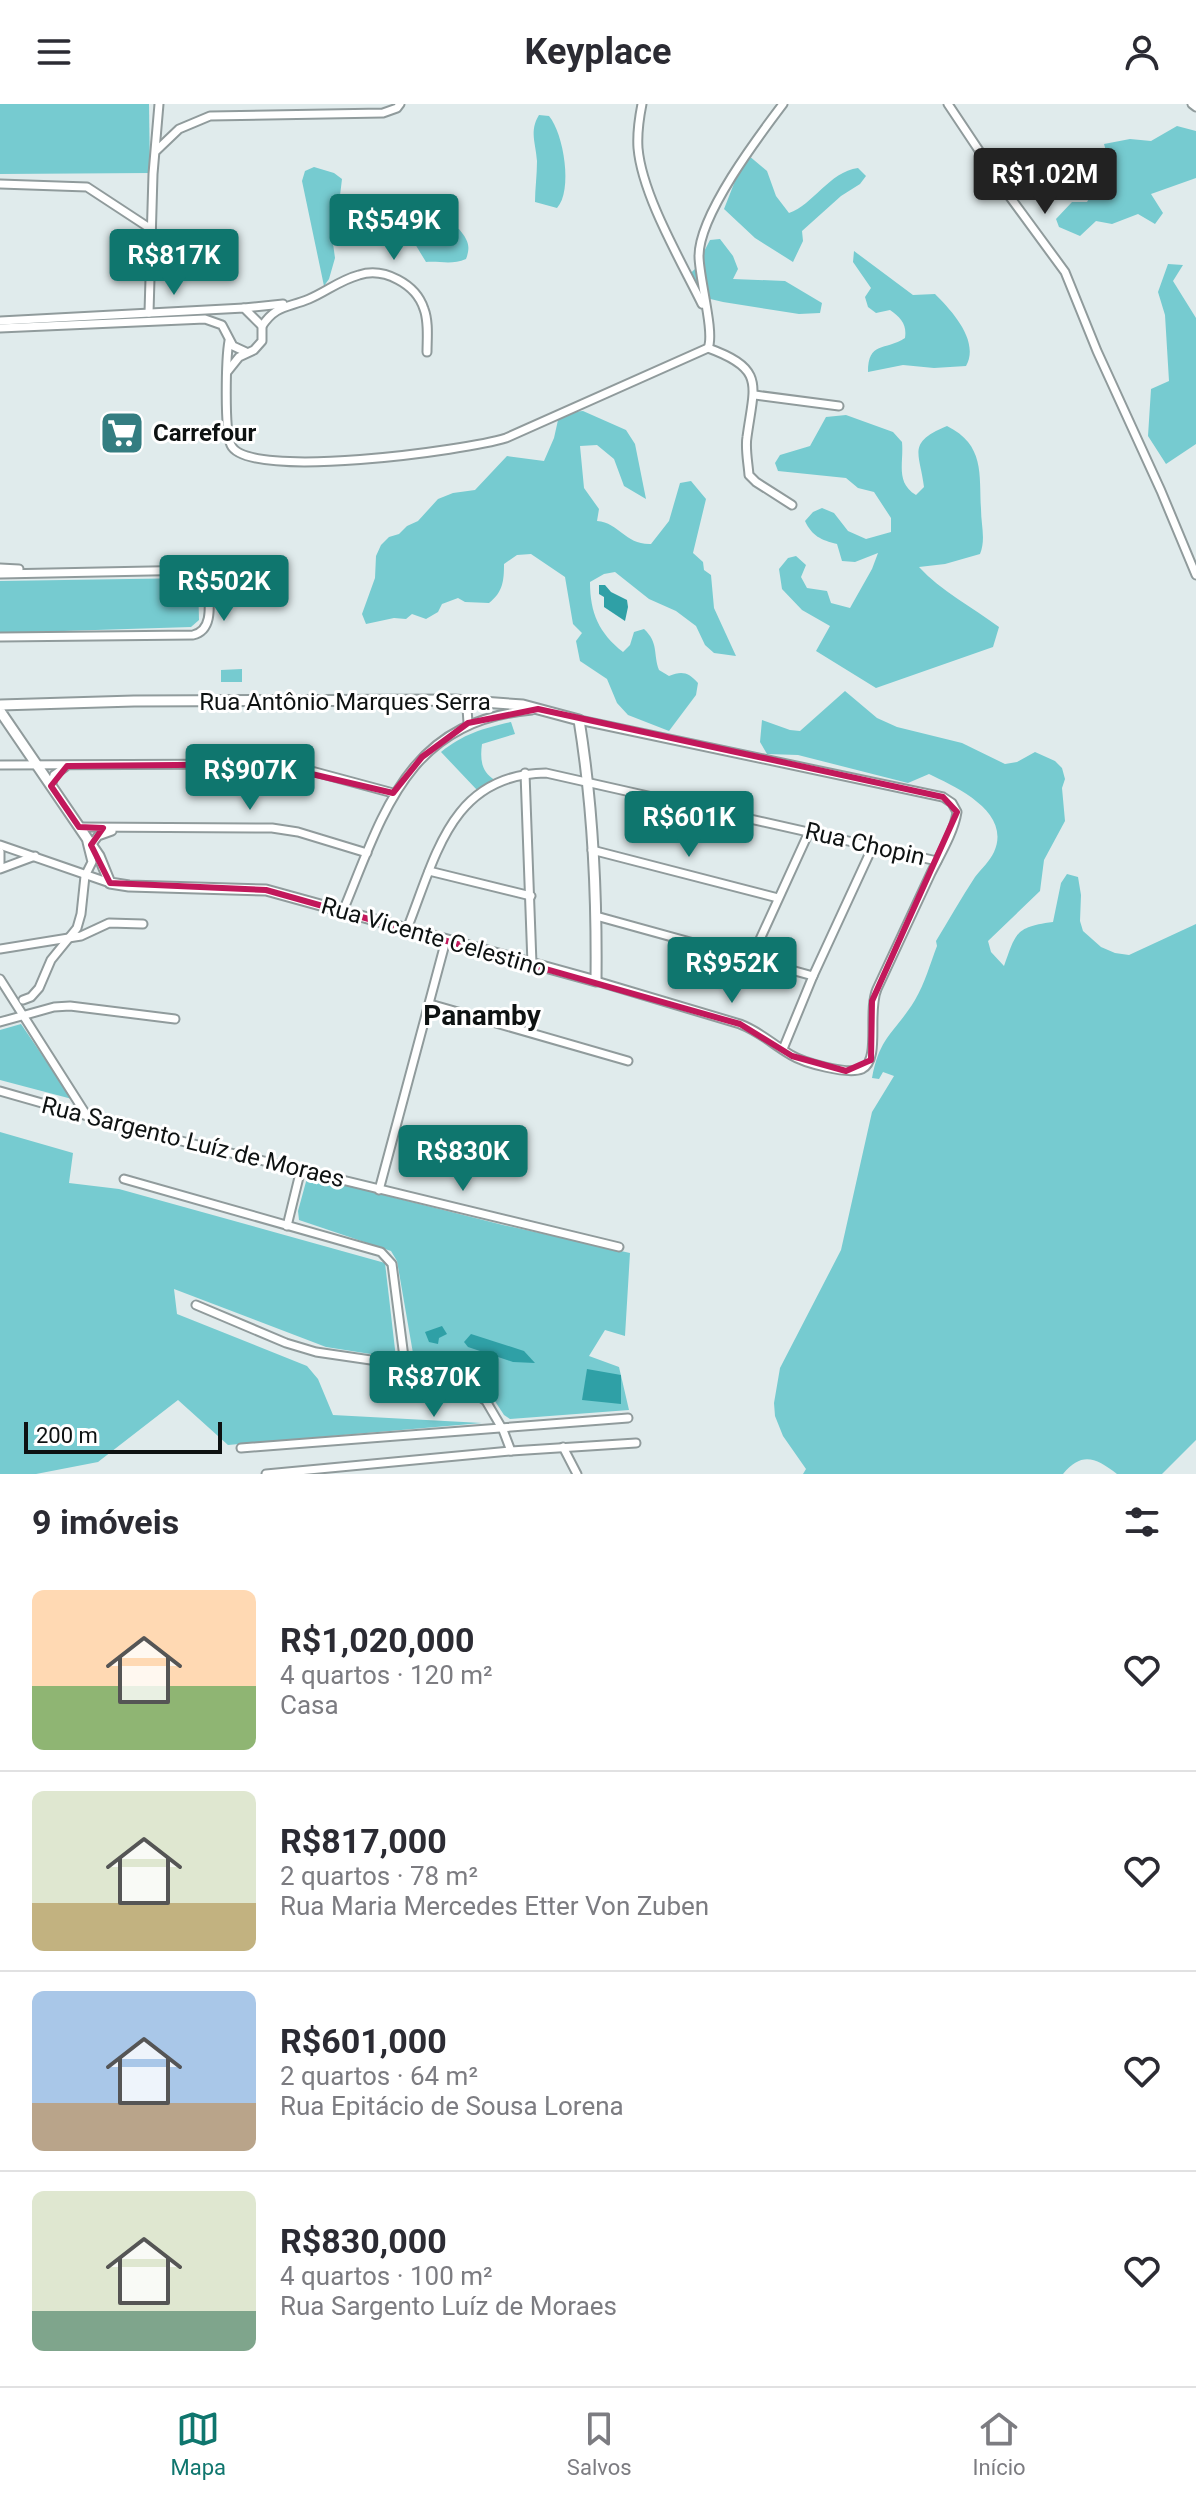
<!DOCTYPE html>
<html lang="pt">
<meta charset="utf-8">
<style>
body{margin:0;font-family:Roboto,sans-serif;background:#f2f2f3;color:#2b2b33;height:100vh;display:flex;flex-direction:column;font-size:30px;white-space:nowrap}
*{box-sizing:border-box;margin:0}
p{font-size:26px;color:#7c7c81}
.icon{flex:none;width:44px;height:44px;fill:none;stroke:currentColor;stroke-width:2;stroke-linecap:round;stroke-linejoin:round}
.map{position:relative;height:1370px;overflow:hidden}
.side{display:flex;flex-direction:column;background:#fff;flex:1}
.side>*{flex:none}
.scale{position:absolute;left:24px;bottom:20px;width:198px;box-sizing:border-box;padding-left:8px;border:4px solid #0e1212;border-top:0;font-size:22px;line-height:28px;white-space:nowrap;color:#0e1212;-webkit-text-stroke:6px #fff;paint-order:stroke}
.price{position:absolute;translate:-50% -68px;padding:0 18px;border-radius:8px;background:#0f766e;color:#fff;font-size:26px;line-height:52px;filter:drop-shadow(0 2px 4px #0008)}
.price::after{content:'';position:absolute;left:50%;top:48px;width:24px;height:18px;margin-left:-12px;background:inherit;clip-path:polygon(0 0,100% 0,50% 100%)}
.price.current{background:#222;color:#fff}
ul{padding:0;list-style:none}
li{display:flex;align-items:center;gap:24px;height:200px;padding:0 32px}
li+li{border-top:2px solid #e1e1e2}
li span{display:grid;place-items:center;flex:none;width:224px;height:160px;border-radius:12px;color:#555}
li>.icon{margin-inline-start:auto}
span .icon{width:96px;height:96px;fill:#fffc;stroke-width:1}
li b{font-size:34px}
h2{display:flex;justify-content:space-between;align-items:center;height:96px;padding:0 32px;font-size:34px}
header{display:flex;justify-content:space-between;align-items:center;height:104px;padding:0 32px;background:#fff;font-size:36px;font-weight:700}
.tab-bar{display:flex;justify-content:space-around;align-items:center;height:112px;border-top:2px solid #e1e1e2;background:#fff;font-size:22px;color:#7c7c81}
.tab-bar a{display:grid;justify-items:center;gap:4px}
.tab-bar .current{color:#0f766e}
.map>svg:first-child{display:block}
</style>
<header><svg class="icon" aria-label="menu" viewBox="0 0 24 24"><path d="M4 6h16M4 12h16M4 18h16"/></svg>Keyplace<svg class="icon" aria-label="person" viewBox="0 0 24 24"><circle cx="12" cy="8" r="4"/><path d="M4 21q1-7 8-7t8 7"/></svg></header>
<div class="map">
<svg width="1196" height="1370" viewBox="0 0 1196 1370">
<rect width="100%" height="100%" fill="#e0ebec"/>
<g fill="#76cbd0">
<polygon points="0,0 149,0 150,69 0,70"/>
<path d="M539,11L549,12C564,30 573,87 557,104L535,98C535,85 537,71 537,57C536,39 529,27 539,11Z"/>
<polygon points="1177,22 1196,27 1196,74 1151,90 1163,109 1155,120 1138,110 1112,120 1096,117 1080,132 1059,123 1056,115 1072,98 1087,98 1094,86 1091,77 1105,69 1110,61 1104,40 1130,35 1151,37"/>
<path d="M748,51L767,67L776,92L789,109C813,101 829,68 858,64L866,72L860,80L841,92L802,127L803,137L793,158L755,134L724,105L735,77L738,55Z"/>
<polygon points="314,63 334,69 342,75 338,108 332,132 335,154 329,175 324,182 302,77 305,67"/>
<path d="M414,120L459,125C468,136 471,142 466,155C452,161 441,157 426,158L409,130Z"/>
<polygon points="720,135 733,152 738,165 733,175 785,177 822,199 820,209 799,210 723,198 702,193 684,175 695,165 710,136"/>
<path d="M854,147L913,191L935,190C952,207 980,237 966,262L934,264L903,261L868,268C868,237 885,247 905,234C907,220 901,214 890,206L876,209L868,203L865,193L871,184L853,158Z"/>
<polygon points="1168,160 1183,161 1173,177 1196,214 1196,340 1166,360 1148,332 1151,285 1169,277 1165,211 1158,188"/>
<path d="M583,307L626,326L635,340L646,395L624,382L614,355L597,341L580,342L584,384L599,405L597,417C620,419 625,441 651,440L669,417L680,379L691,377L706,395L693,449L703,458L704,466L711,471L714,504L736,552L714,549L705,541L696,522L676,507L649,495L615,468L604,470L590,478C590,509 599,529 623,548L630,541L634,528L644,525C659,539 653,550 659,566L669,572C682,567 688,568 698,579L696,591L669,627L628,611L617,599L607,575L580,557L576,537L582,529L573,520L565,473L531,450L517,451L504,460C504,477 503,488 489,499L465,498L458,494L442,500L438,508L426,515L412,510L406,515L394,514L366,520L362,510L375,474L376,452L381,441L389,433L399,430L407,422L418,417L438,395L453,389L475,386L507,352L544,357L554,334L558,316L571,308Z"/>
<path d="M846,311L893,328L902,338C904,359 895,378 916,391L924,383C920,349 906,339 947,322C985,341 979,370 981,405C981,421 986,435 980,450L945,460L919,463C941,487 972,503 999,523L993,543L876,584L816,547L830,522L802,506L782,485L779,465L788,454L796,452L806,461L801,473L807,484L827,487L831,499L850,504L872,465L878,449L855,458L842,457L837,440C821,436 812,432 805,417L813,408L822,404L834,409L848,427L866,435L891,428V414L874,388L858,384L846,374L778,367L775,359L780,351L810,342L826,313Z"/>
<polygon points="194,474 198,476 199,516 191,523 0,529 0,477"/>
<polygon points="242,565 242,578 221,578 221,566"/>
<path d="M845,587L877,614L897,623L962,639L1005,660L1017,658L1035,648L1055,657L1062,664L1065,675L1062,684L1065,717L1044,756L1040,787L988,837L991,848L1004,862C1016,829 1015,823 1053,818L1061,779L1067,770L1078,773L1081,791L1080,817L1083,827L1101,843L1115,849L1129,851L1196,820V1336L1162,1370H1117C1096,1354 1082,1347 1063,1370H803L806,1365L783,1332L775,1312L774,1299L780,1264L841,1146L872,1008L894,972L883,968L879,975L872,974C880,931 895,929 915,896C925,879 930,860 937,842L936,837C949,816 961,794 975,773C981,765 990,757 994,748C1012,708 956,683 929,670L908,679L798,651L767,650L760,638L762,616L790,626L800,627Z"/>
<path d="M511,618L515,630L482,640C480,655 481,668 495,676L477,686L441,648C463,630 484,624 511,618Z"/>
<polygon points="21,920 72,995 0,976 0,926"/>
<polygon points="0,1028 73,1049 69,1079 119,1085 385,1159 396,1254 326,1243 174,1185 177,1210 307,1262 318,1275 333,1311 482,1319 228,1341 178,1296 98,1358 36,1370 0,1370"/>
<polygon points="312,1073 503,1121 630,1149 625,1232 605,1226 589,1252 619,1263 629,1306 510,1315 504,1311 485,1282 420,1260 414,1255 397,1157 391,1147 299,1116 298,1107 307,1074"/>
</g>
<g fill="#2fa0a6">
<polygon points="599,481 605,481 611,488 627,496 628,503 625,517 604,503 604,493 599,490"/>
<polygon points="442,1222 447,1230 439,1234 438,1240 429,1238 425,1228"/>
<polygon points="471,1230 524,1247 535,1259 513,1258 468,1243 464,1238"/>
<polygon points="587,1265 621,1271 621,1300 582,1296"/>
</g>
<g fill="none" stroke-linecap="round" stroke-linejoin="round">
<g stroke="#909b9c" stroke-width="11">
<g id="minor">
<path d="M642,0C639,15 637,29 638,44C642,91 681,157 702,200"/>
<polyline points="948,0 1010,93 1065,168 1097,247 1161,387 1196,471"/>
<polyline points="1192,0 1196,3"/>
<polyline points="157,46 179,25 210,12 383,9 397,4 400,0"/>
<polyline points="0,80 87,83 151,125"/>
<polyline points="244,204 283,200"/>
<polyline points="149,209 153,70 159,0"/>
<polyline points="0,217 244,204 262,222 262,237 254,246 239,253 227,268"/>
<path d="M262,222C276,201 287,204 309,195C326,188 340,176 359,171C384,163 416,180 424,205C429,218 427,235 427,248"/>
<polyline points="0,224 205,215 222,221 233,242 246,248"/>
<path d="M229,237C226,253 224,327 231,341C247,377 468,346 506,334L708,244C715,229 699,174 699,152C699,111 758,33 783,0"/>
<path d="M708,244C766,265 754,281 747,333C745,344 748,358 749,371L756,378L792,401"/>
<polyline points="755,291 839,302"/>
<polyline points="0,464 19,465"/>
<path d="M0,470L200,466L208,475C208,494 216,526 193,531L0,533"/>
<polyline points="456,596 467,604 468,619"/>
<path d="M579,616L943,693L952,699L957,708C954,728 940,751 931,769C913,808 895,847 877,885C867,908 881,956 862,965C848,971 804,959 791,951C772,940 761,928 740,920L596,877"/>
<polyline points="0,661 269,660 315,668 393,689"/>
<polyline points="525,669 532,860"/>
<polyline points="51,682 54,671 65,663"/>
<polyline points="79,723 272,724 298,728 367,749"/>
<polyline points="0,741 110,779"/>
<polyline points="91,741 98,732 112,727"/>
<polyline points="592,746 778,794"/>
<polyline points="0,748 0,763"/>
<polyline points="0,765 35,752"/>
<polyline points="429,767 531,792"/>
<path d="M343,807C384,708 407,617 532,606"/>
<polyline points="596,812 813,872"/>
<path d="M407,825C436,752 451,670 546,669L937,757"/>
<polyline points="0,845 81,832 109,819 143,820"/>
<polyline points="751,855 809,728"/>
<polyline points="0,875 87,1012"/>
<polyline points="23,896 31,893 39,884 51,856 77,824 81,810 85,772 92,758 87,738"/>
<polyline points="430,900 628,957"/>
<polyline points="0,918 54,903 70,902 175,915"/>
<polyline points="783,945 813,872 873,742"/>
<polyline points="0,987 140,1027 619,1143"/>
<polyline points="124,1075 381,1148 392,1160 405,1261"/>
<polyline points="379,1086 446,836"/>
<polyline points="287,1122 301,1065"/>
<polyline points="196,1201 286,1239 316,1248 405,1261 472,1287 486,1297 503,1326 511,1347"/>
<polyline points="563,1343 577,1370"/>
<polyline points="241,1344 628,1314"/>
<polyline points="266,1370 511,1347 636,1339"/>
</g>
</g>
<g stroke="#909b9c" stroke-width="13">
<path id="tertiary" d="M0,601L134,597L455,596L523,601L579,616C593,702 597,790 596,877L266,786L129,782L110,779L99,752L0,607"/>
</g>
<use href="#minor" stroke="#fff" stroke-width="7"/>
<use href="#tertiary" stroke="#fff" stroke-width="9"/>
</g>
<path fill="none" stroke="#c2185b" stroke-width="6" stroke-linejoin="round" d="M538,605L943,693L957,708L872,897L871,956L846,967L792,952L740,920L266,786L110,779L91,741L103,724L79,723L51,682L67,662L269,660L393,689L422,653L468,619Z"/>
<defs>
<g id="supermarket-square" transform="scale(2.3)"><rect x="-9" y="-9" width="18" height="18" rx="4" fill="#347d81" stroke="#fff"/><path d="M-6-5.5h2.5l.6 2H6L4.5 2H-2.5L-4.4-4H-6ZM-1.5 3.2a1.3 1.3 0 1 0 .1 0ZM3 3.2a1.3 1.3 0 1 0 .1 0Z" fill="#fff"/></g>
</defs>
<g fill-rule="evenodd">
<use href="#supermarket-square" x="122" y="329"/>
</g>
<g text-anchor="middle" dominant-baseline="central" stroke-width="6" stroke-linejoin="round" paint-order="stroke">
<g font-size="24" font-weight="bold" fill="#0e1212" stroke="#fff" text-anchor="start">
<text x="153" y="329">Carrefour</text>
</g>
<g font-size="24" fill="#0e1212" stroke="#fff">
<text x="345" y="598">Rua Antônio Marques Serra</text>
<text transform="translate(865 740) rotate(13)">Rua Chopin</text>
<text transform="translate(434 833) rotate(16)">Rua Vicente Celestino</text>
<text transform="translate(193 1038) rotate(14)">Rua Sargento Luíz de Moraes</text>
</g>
<g font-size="28" font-weight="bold" fill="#0e1212" stroke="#fff">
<text x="482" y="911">Panamby</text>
</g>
</g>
</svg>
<div class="scale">200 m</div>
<b class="price current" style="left:1045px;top:112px">R$1.02M</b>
<b class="price" style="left:394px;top:158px">R$549K</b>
<b class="price" style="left:174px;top:193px">R$817K</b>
<b class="price" style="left:224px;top:519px">R$502K</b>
<b class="price" style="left:250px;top:708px">R$907K</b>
<b class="price" style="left:689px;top:755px">R$601K</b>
<b class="price" style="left:732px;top:901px">R$952K</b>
<b class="price" style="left:463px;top:1089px">R$830K</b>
<b class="price" style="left:434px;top:1315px">R$870K</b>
</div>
<section class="side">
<h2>9 imóveis<svg class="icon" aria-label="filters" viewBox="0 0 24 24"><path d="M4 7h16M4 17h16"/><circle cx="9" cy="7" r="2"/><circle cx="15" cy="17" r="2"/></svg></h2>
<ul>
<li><span style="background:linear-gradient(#ffd9b3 60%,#8fb573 0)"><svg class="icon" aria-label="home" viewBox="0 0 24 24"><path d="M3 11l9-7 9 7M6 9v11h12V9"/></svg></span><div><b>R$1,020,000</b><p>4 quartos · 120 m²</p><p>Casa</p></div><svg class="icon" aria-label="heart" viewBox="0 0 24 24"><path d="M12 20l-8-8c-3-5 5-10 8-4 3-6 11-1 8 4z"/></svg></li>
<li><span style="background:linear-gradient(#dfe7d0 70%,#c2b280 0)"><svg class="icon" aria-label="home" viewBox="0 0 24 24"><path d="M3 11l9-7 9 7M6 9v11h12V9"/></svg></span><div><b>R$817,000</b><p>2 quartos · 78 m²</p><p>Rua Maria Mercedes Etter Von Zuben</p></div><svg class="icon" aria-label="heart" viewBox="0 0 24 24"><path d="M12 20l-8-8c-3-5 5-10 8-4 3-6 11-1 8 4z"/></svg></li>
<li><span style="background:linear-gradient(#a9c7e8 70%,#b9a48a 0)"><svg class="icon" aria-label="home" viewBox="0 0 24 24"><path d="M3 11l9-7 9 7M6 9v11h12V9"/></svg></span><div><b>R$601,000</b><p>2 quartos · 64 m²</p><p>Rua Epitácio de Sousa Lorena</p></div><svg class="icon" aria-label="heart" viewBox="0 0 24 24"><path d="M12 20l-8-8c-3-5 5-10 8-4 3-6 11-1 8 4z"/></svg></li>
<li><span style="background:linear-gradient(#dfe7d0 75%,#7fa58c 0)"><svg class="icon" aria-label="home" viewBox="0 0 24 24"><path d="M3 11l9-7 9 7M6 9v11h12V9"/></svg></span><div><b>R$830,000</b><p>4 quartos · 100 m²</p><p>Rua Sargento Luíz de Moraes</p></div><svg class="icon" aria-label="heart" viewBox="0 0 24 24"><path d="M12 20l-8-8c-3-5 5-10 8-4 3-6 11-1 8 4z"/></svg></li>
</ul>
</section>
<nav class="tab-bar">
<a class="current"><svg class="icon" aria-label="map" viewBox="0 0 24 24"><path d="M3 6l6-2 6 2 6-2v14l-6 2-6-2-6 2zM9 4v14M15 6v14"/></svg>Mapa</a>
<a><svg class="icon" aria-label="saved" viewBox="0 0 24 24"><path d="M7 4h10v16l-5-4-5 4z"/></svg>Salvos</a>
<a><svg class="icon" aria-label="home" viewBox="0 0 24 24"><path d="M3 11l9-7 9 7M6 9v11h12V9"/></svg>Início</a>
</nav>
